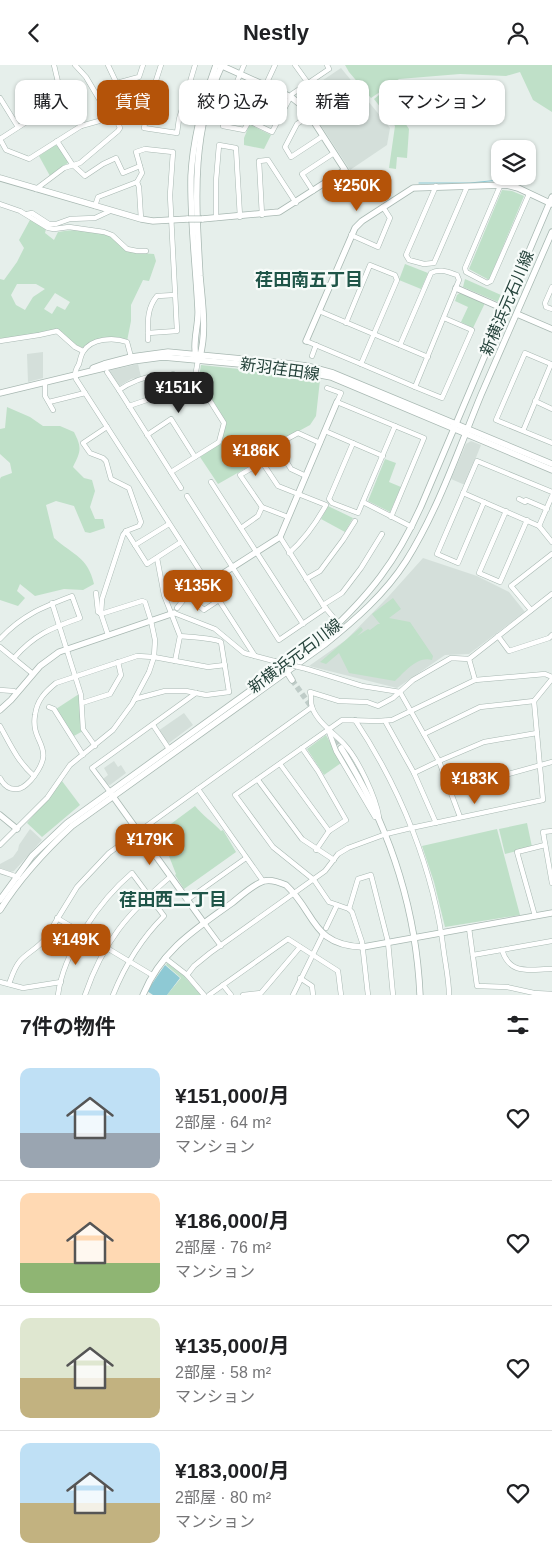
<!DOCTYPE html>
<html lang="ja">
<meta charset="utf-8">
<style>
body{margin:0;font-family:Arial,"Noto Sans JP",sans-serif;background:#f6f6f6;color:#202124;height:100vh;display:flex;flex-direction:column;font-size:19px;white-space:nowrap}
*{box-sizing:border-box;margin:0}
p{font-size:16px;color:#757577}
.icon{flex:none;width:28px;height:28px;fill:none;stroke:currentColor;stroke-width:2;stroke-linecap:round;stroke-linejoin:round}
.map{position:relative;height:930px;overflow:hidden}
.side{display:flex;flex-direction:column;background:#fff;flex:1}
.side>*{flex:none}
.hud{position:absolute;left:15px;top:15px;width:522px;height:45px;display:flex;gap:10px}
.fabs{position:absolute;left:491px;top:75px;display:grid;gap:10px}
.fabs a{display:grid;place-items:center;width:45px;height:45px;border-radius:10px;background:#fff;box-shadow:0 1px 4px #0004;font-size:25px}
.price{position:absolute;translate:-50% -42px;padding:0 11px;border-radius:10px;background:#b45309;color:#fff;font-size:16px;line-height:32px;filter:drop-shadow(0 1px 2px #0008)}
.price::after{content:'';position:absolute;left:50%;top:30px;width:15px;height:11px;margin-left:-8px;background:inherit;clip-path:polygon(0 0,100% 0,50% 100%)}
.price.current{background:#222;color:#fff}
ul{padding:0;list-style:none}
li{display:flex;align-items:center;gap:15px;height:125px;padding:0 20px}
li+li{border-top:1px solid #e0e0e0}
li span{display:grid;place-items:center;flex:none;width:140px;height:100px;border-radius:10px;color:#555}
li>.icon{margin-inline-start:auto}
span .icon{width:60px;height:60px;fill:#fffc;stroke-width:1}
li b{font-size:21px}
h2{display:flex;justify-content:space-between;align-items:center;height:60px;padding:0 20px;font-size:21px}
.tag{padding:0 18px;border-radius:10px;background:#fff;box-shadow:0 1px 4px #0004;font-size:18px;line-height:45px}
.tag.current{background:#b45309;color:#fff}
header{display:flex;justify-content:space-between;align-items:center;height:65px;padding:0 20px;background:#fff;font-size:22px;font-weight:800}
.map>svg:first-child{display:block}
</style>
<header><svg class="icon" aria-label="back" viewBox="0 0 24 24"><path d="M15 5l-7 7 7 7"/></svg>Nestly<svg class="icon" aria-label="person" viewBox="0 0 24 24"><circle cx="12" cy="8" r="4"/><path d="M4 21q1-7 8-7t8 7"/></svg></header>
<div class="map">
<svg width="552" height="930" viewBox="0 0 552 930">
<rect width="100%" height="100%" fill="#e6efeb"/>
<g fill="#d4dfda">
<polygon points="341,3 390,63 387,80 350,105 301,30"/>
<polygon points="43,287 43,313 28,317 27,289"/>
<polygon points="138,299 141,312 131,314 118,322 107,306"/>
<polygon points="471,376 481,380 465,420 451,414 466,379"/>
<polygon points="423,493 477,511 509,527 525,547 469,589 445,590 397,623 309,601 346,575 388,532"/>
<polygon points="184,648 193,660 169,678 166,677 158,666"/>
<polygon points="114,696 118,702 121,700 126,708 110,720 106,719 103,714 108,710 104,703"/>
<polygon points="30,764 42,775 14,806 11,807 0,803 0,799 13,792 18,785 19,780"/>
</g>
<g fill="#bfe0c8" fill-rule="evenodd">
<polygon points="345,0 552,0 552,47 533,35 520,7 506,11 460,9 399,14 371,33 349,7"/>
<polygon points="384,26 409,64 407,93 397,92 396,104 389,103 395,61 374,34"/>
<polygon points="251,60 271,70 264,84 244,80 244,73 249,61"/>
<polygon points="55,80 58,81 69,97 50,111 39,91"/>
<polygon points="502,125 512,126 524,131 489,215 469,204"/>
<path d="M31,153L46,164L45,168L54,175L58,167C74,164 94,164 109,170C116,173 120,181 127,185C135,189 145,188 154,189L156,196L149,216L143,215L131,240V256L127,276L108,274L84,283L75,280L62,267L49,265L36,270L5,274L0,273V214L4,215L17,197L24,183L19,175ZM17,219H36L45,224L33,232L25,245L16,240L11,230ZM55,228L70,237L65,245L57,241L52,249L44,244Z"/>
<polygon points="405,199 428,208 421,224 399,215"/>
<polygon points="465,214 501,230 498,237 463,222"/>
<polygon points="460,228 485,238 473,263 461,257 468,242 455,236 457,230"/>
<polygon points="201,300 249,305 320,315 316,351 310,360 288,372 271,389 218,419 200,392 221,378 226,357 199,313"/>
<path d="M7,342L30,352L43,361H60L74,367C82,383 81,386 73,402L84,413L92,415L95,426L90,442L95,454H103L105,463L90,468L85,467L74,441L56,436L46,440L54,473C73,490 88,492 94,519L83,525L64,524L35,531L20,519L17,526L25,533L18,541L0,535V414L1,412L12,408L10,398L0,389V364L5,363Z"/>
<polygon points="385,394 396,398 389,417 401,422 390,447 368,436"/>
<polygon points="328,441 353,453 345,467 321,454"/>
<path d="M393,533L401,544L389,553L410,557L433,591L432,595C417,591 405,607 395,616L349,608L339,588L326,599L320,597L361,562L363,565L357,571L368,564L370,565L378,559H380L372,549Z"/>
<polygon points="79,629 83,666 72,672 56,644"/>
<polygon points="326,670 341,698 324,710 307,684"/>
<polygon points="62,716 80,740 42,772 27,758"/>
<path d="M195,741C203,751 213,757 221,766L223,765L236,787L184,824L175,810L176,809L167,786L156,770Z"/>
<polygon points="527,758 532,782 505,789 499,764"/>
<polygon points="497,764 520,850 445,862 434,817 422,781"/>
<polygon points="167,898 183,910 201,930 167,930 181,913 166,900"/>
</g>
<polygon fill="#8ec9d4" points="165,900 180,913 167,930 153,930 147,926"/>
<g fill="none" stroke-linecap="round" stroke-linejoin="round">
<polyline stroke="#8ec9d4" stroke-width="1" points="419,118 470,118 509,114"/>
<g stroke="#bfccc8" stroke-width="5.5" stroke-dasharray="5.5 3" stroke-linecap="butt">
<polyline points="292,615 313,644"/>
<polyline points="330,668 341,683"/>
</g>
<g stroke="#a8b8b2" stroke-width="5.5">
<g id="minor">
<polyline points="75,0 86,12 108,49"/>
<polyline points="161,0 150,34 144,63 177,68 179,54 195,0"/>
<polyline points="244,0 231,31 223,61 244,65 249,56 272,67 292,29 329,4 327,0"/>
<polyline points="295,0 308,18"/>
<polyline points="117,18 139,12 143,0"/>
<polyline points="0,33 18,62"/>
<polyline points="62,34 81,61"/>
<polyline points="310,50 297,59 285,82 291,92 323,71"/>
<polyline points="249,56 275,0"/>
<polyline points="0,74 6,85 29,94 81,61 99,56 126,38 108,0"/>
<polyline points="0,74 62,34 54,0"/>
<polyline points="57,76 72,99 85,111 103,99 116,93 123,108 140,101"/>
<polyline points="436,121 406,190 409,195 424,199 434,198 467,122"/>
<polyline points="500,121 465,203 466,207 487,218 491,216 529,129"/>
<polyline points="36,124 64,103 80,98 118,66 120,63 113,47"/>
<polyline points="313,126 302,109 334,88"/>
<polyline points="0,139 20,146 48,163 54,164 69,162 104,167 112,170 127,184 137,186 146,186"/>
<polyline points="95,141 98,132 137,117"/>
<polyline points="27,149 32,148 49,159 56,159 70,154 95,153 110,146"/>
<polyline points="262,150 259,96 268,95 296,138"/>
<polyline points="216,153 216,116 219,80 236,83 240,152"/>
<polyline points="141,154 139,122 137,117 142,108 136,87 145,84 173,87 170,130 177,266 148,268"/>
<polyline points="351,170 378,182 390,153 383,142"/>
<polyline points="552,222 545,238 546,242 552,244"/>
<polyline points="319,246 428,292"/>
<path d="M148,275C148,259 146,244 157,231L175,230"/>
<polyline points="0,276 39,270 57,266 75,282 83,286"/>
<polyline points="306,276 361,299 397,215 395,210 370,200 346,258"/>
<path d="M400,280L431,208C439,203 448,207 457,210L459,215L415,322L442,333L472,265L444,253"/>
<polyline points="312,291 316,280"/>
<path d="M131,292L127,277C114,272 91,273 83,287C81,290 80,295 79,299C76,304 74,308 76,314L255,591L274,596"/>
<polyline points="361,299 415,322"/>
<polyline points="107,307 119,325"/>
<polyline points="45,317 45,331 53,345"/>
<polyline points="327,323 341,328 337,337 424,373 391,452"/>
<polyline points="535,336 552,344"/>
<polyline points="49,337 85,328"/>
<polyline points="129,341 176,325 173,309"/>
<polyline points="107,362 83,378 90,388 103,393 106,396 111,414 129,423 141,457 139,461 126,466 123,470 102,534 101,549 108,570"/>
<polyline points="325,366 383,391"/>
<polyline points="523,366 551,299 525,288 496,355 552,378"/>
<polyline points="147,370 171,354 195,392"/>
<polyline points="353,378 329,434 332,438 358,448 395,361"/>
<polyline points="171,407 219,377 224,358 195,312 198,295"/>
<polyline points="306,411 291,404 278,383 287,374 298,368 320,378"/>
<polyline points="211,417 303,559"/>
<path d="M181,423L119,325C144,308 166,308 195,312"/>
<polyline points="463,428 539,461 552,477"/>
<polyline points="187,431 279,575 326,543"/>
<polyline points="519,434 525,437 526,435 547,444"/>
<polyline points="363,437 412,462"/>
<polyline points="484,437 458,498 437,489 477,396 552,427"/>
<polyline points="506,446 479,508 500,517 527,455"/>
<path d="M288,452L262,442L240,410L262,397L278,421L326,440C316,458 305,474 289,488"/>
<polyline points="539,461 552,431"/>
<polyline points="241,463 258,451 262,442"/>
<polyline points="126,466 147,499 181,477"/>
<polyline points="280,472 323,540 339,559"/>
<polyline points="135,480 169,459"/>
<polyline points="157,493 164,530 180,571 175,596"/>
<polyline points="306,514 320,506 343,475 355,456"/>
<polyline points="188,531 204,545 219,535"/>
<polyline points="52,538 81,630 83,664 95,681"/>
<polyline points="323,540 342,528 361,503 382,469"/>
<polyline points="177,543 185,533 208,518"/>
<polyline points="531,545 511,521 552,489"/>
<polyline points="174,548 215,564 244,588 255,591"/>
<polyline points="498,571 509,586 549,573 552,570"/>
<path d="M0,574C22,550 43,542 72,531L80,553C51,563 34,570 14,593"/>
<polyline points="0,582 33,609"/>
<polyline points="307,604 362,621 400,627 439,696 460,752"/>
<polyline points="475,615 469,594 552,529"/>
<polyline points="0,625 14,626 17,628"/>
<path d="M135,634L165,626H186L206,630L229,627L221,577C215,573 189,572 180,571"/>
<polyline points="82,638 110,629 121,610 118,597"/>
<polyline points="49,642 54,644 83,690"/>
<path d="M355,655C401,724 434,806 444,888C446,902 449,916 449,930"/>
<polyline points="385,656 414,708 436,758"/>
<polyline points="153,660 169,684"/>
<path d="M0,661C10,679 18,697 34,711"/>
<polyline points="329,667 336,686 375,752"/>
<polyline points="424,669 480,642 534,636"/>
<polyline points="302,683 318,706 346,755 329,766 316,785"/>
<polyline points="280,699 329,766"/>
<polyline points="414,708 439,696 484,677 537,668"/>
<path d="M0,713C3,719 8,724 15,724C22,725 27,719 31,715C59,681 30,680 35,650C37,635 45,627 56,618L137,591L154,592L208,602L225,600"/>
<polyline points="258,715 302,774 334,795"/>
<polyline points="198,724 263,816"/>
<polyline points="450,725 552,697"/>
<polyline points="110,727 92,703 196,628"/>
<path d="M379,752C376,732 358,694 344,679C334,668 317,657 312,642C310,637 312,631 310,627L339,636L367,637L378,641L393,633L413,615L451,593L469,594"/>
<polyline points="552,766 543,767 552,818"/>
<polyline points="0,780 47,733 70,700 113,665 132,639 149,607 154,592 155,575 151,556 145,537 142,536 101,549 98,547 96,528"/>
<polyline points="0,806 18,812"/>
<polyline points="187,835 246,793"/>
<polyline points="349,844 358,814 371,810 388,877 393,930"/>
<polyline points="535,851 517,787 545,780"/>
<polyline points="57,853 152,910"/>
<polyline points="204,858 221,881"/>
<polyline points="326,863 337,840"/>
<polyline points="469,863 477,921 507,922 534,928 552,929"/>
<path d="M502,885C510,911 530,904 552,904"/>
<polyline points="473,890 552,876"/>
<polyline points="165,893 187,910 204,930"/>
<polyline points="187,910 194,901 210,888 325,806 338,789 348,783 386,769 411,763 543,735 534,636 552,614"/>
<polyline points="300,913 312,921 313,930"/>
<polyline points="0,917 23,923 61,917"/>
<path d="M9,919C12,911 14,903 20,896C27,888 38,883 45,874L77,822L109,788L312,642"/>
<polyline points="223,920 231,930"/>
<path d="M58,930C63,888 100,835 132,808L164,851C141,874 125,900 113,930"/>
<path d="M85,930C103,877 128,848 170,812"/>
<polyline points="209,930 288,874 338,906 341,930"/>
<polyline points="243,930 261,928 300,882"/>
<polyline points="293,930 323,869"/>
<polyline points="368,930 362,877 352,847 349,844 329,837 314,815 273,782 235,730 342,655 378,656 392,655 475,615 545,609 552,612"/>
</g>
</g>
<g stroke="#a8b8b2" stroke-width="7">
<g id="tertiary">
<polyline points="0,113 141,154 153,156 188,154"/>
<polyline points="202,154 279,147 345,105 305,43 291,32 220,0"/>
<polyline points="456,223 504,244"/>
<polyline points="517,249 552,264"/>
<polyline points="306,276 355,163 362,156 413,123 506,120 518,123 552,139"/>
<path d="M196,291C192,279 199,259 198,245C196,201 190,156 191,111C193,73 203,36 216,0"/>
<path d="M200,291C207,266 202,236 200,211C196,137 190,69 222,0"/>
<polyline points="93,303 104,299 131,292 168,287 284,298 307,301 333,308 552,399"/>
<polyline points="0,328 133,296 163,292 284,303 331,312 552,405"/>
<polyline points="208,518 280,472 337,337"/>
<polyline points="287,607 292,615"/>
<polyline points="0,645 11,635 40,601 59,587 174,548"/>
<path d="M341,683C388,758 416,841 420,930"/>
<polyline points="112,730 204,858"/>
<polyline points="0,750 17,764"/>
<path d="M0,835L32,791L67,758L323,573C369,531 397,496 422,439L552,132"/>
<path d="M0,845C20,813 45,786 72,761L324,580C355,555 385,529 406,496C438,445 458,386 481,330C504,276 528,222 552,167"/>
<path d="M143,930C161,886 194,865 232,838C241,831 252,820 264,816C271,814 279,817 286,820C316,848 311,880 363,882L552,848"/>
</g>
</g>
<use href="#minor" stroke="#fff" stroke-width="4.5"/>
<use href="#tertiary" stroke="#fff" stroke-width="5.5"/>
<g stroke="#a8b8b2" stroke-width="5.5" stroke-linecap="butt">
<polyline id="minor-bridge" points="274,596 307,604"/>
</g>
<g stroke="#a8b8b2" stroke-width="7" stroke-linecap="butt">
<polyline id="tertiary-bridge" points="188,154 202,154"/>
</g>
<use href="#minor-bridge" stroke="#fff" stroke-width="4.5"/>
<use href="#tertiary-bridge" stroke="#fff" stroke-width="5.5"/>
</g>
<g text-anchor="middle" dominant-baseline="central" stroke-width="4.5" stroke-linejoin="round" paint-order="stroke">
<g font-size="16" fill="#24423a" stroke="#f7fbf9">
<text transform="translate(507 238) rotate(-67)">新横浜元石川線</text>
<text transform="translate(280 304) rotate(8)">新羽荏田線</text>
<text transform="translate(295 591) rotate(-37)">新横浜元石川線</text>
</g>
<g font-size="18" font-weight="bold" fill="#1f5548" stroke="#f7fbf9">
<text x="309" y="215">荏田南五丁目</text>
<text x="173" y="835">荏田西二丁目</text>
</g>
</g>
</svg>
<div class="fabs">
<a><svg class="icon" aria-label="layers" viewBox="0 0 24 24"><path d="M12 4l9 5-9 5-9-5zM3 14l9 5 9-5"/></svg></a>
</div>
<b class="price" style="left:357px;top:147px">¥250K</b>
<b class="price current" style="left:179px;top:349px">¥151K</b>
<b class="price" style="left:256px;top:412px">¥186K</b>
<b class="price" style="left:198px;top:547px">¥135K</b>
<b class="price" style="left:475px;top:740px">¥183K</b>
<b class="price" style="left:150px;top:801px">¥179K</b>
<b class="price" style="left:76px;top:901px">¥149K</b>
<div class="hud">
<a class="tag">購入</a>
<a class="tag current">賃貸</a>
<a class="tag">絞り込み</a>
<a class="tag">新着</a>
<a class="tag">マンション</a>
</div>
</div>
<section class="side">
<h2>7件の物件<svg class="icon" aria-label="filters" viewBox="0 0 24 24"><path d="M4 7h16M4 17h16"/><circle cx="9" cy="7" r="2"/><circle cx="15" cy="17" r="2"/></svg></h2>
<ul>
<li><span style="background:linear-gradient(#bfe0f5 65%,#9aa5b1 0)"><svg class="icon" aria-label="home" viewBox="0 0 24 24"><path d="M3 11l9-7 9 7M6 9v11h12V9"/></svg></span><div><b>¥151,000/月</b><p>2部屋 · 64 m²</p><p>マンション</p></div><svg class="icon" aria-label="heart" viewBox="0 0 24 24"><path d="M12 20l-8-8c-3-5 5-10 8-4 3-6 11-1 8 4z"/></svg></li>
<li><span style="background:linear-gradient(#ffd9b3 70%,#8fb573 0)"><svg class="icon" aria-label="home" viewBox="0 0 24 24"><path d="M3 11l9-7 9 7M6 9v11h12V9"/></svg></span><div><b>¥186,000/月</b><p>2部屋 · 76 m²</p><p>マンション</p></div><svg class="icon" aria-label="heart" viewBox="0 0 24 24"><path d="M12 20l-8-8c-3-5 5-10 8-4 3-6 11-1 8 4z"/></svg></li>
<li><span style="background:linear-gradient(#dfe7d0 60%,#c2b280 0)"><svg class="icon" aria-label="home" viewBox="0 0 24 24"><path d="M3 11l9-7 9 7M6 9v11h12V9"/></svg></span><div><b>¥135,000/月</b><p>2部屋 · 58 m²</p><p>マンション</p></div><svg class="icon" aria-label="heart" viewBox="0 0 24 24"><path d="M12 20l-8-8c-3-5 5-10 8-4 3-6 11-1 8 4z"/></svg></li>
<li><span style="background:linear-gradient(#bfe0f5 60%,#c2b280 0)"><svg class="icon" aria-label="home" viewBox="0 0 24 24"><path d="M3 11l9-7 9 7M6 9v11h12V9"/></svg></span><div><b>¥183,000/月</b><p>2部屋 · 80 m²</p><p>マンション</p></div><svg class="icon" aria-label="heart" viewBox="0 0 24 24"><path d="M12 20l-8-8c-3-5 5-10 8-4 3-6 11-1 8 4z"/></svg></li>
</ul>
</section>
